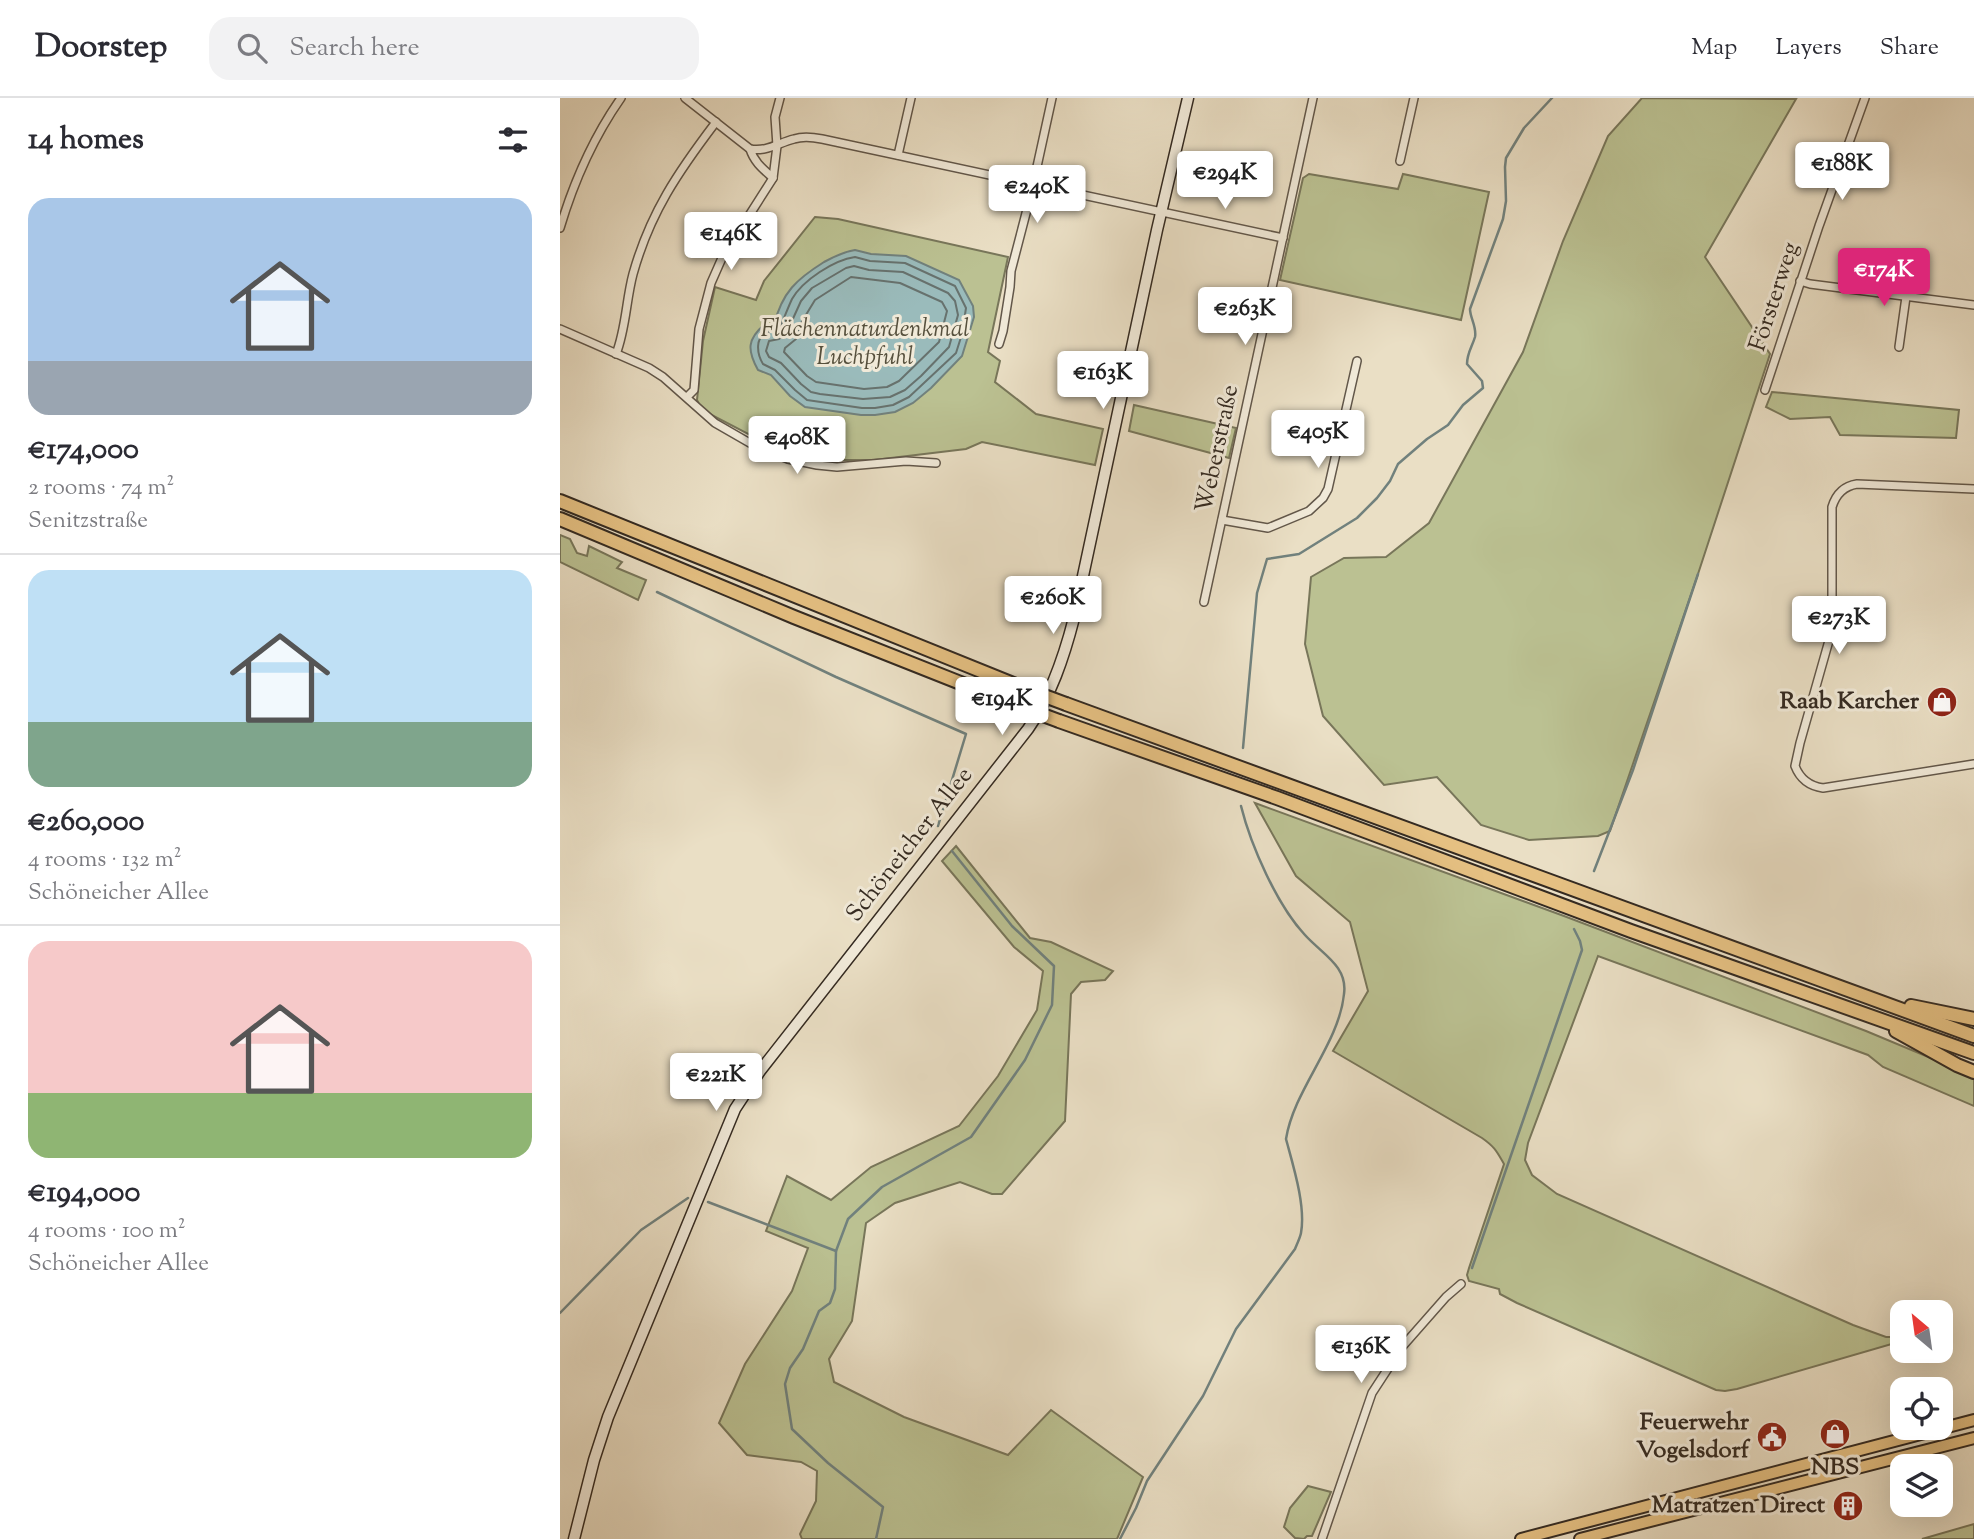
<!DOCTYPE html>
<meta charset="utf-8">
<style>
body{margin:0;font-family:"Sorts Mill Goudy",serif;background:#f2f2f3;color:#2b2b33;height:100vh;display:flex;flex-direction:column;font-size:26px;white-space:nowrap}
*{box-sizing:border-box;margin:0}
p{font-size:23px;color:#7c7c81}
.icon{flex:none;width:38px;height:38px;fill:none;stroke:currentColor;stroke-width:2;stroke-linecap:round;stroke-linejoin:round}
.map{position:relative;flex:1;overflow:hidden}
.side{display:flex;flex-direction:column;background:#fff;width:560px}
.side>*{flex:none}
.needle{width:46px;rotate:331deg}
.controls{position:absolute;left:1330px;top:1202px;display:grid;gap:14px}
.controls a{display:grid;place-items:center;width:63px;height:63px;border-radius:14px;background:#fff;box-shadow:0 7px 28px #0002;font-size:35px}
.price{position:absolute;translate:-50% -60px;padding:0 16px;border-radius:7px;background:#fff;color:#222;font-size:23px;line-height:46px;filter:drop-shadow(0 2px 4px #0008)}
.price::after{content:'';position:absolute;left:50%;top:42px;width:21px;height:16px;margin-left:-10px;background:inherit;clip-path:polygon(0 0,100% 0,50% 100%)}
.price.current{background:#db2777;color:#fff}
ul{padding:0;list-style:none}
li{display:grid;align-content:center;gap:14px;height:371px;padding:0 28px}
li+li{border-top:2px solid #e1e1e2}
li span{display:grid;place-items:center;height:217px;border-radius:21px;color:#555}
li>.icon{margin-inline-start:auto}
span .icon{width:126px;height:126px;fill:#fffc;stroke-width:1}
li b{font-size:30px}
h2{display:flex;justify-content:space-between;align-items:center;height:84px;padding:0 28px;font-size:30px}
header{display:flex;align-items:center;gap:42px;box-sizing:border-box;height:98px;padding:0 35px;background:#fff;border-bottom:2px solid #e1e1e2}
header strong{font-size:33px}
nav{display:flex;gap:38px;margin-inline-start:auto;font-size:24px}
.search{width:490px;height:63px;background:#f2f2f3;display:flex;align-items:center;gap:18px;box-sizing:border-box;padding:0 24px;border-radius:21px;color:#7c7c81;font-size:26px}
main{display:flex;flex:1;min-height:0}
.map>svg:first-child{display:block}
</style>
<header>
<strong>Doorstep</strong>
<div class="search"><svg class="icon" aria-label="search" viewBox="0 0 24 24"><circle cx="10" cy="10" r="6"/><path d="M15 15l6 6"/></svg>Search here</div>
<nav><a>Map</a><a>Layers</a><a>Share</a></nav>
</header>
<main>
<section class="side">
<h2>14 homes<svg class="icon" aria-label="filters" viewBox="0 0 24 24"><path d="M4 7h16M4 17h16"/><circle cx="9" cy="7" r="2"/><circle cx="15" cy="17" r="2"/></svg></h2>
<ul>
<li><span style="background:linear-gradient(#a9c7e8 75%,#9aa5b1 0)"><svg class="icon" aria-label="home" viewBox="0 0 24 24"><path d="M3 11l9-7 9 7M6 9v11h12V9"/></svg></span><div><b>€174,000</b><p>2 rooms · 74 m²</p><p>Senitzstraße</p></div></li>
<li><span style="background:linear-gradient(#bfe0f5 70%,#7fa58c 0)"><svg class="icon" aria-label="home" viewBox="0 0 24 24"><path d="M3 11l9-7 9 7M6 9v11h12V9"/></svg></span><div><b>€260,000</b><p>4 rooms · 132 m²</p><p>Schöneicher Allee</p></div></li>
<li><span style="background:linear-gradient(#f6c9c9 70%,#8fb573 0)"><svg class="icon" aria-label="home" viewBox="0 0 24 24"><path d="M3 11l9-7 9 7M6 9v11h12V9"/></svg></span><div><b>€194,000</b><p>4 rooms · 100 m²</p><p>Schöneicher Allee</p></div></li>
</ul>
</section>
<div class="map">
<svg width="1414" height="1441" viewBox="0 0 1414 1441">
<rect width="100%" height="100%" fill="#eadfc5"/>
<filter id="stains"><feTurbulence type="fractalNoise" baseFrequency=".00286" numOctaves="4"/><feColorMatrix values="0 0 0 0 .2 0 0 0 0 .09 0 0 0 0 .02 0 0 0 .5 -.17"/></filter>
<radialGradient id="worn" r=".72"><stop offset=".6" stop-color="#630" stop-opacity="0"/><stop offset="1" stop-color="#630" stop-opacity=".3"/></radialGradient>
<g fill="#bbc192" stroke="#78765a" stroke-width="2">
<polygon points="1082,0 1236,1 1145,159 1210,256 1138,476 1050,733 1038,738 969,742 921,727 877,679 824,687 763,618 745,546 751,479 784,460 826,459 869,425 963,254 1003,143 1048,38"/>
<polygon points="749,76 838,91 843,76 929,94 901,222 720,182 743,80"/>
<polygon points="255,119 278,121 448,159 428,254 440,263 435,284 476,316 543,331 535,367 422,344 406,351 314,362 247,362 221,353 142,312 137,302 143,243 155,189 196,202 204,183"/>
<polygon points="1212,294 1399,312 1396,340 1280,337 1270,319 1230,321 1206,309"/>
<polygon points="574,307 676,330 669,360 569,333"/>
<polygon points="0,437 10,441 17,455 27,458 29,448 62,464 57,470 86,482 78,502 0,464"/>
<path d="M695,705L1004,818L1306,933L1414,978V1008L1323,969L1308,957L1038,858L968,1045L965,1062L972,1077L997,1096L1293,1227L1326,1239H1342V1243L1177,1291L1165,1293L1156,1292L957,1205L940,1196L939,1191L909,1183L907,1177L909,1170L944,1066C937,1054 935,1049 922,1040L773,953L808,893L790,824L736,778Z"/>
<polygon points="396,748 470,840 491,844 553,873 545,882 521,884 511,896 505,1023 442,1096 432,1096 400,1084 335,1105 306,1125 292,1223 269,1261 274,1284 344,1319 448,1357 491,1312 583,1379 557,1441 242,1441 240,1436 256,1403 257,1373 241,1364 187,1357 159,1325 185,1266 232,1193 248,1150 206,1133 227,1078 271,1102 311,1069 399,1028 438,978 477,912 483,873 454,849 382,763"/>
<polygon points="748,1388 771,1394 752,1438 747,1438 744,1441 735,1440 724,1429 730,1410"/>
<polygon points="1414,1426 1414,1441 1362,1441"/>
</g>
<path fill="#9abbbb" stroke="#71817d" stroke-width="2" d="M295,152L311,156L346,158L399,182L413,208L414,219L402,258L371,290L353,305L335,314L315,317H301L245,309L230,298L211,277L198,272C187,252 187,241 205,226L214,227C222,194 237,181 264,164C275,158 283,154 295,152Z"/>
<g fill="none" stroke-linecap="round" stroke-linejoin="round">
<g stroke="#67726e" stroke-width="2">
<path d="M295,159L310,163L345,165L395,188L406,210L402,236L396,255L349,299L333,307L315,310H302L247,302L235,292L215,272L203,266C197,256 194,238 209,234C215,232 215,236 219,231C221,228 229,207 232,201C243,182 274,162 295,159Z"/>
<polygon points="294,168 309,172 343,174 388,195 395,203 398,217 389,249 361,278 345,292 330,299 303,301 260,296 251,294 241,286 221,265 209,259 206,253 209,243 219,241 226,236 241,203 252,190 286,170"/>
<polygon points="291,179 340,185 382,204 387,213 379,244 339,283 327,289 304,291 256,284 247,278 224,254 225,250 236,241 241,225 255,202"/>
</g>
<g stroke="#71817d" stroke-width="2.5">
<polyline points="97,494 276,579 406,636 378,728"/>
<path d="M683,650L697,495L707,461L739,456L797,420L817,400L830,383L838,366L867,341L888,327L903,307L923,290L922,283L907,266C907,255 912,249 915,239C917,229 910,220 910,211L943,121L946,103L945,69L946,60L964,30L992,0"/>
<polyline points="1034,773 1073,672 1138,476"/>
<polyline points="148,1104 276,1153"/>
<polyline points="912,1170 1022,852 1020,843 1014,831"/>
<polyline points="0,1215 81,1132 128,1100"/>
<polyline points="316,1441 323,1409 268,1365 232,1331 225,1286 230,1270 243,1251 259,1213 270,1205 275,1191 276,1153 288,1121 322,1089 411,1039 465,962 492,907 494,868 452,828 392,753"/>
<path d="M560,1441L576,1410L587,1383L643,1298L676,1231L735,1151C737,1146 740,1140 741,1135C746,1108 733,1067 726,1041C734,991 779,946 784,896C788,868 762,856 745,837C717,807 691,748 681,708"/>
</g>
<g stroke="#62574a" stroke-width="10">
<g id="street">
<path d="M125,0L190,51C207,54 218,45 234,41C243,38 252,39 262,41L723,140"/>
<path d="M190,51C194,64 203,71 213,80"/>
<polyline points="338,57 351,0"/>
<polyline points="840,63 854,0"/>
<path d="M0,130C14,83 33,40 61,0"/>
<polyline points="1240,183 1250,186 1414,207"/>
<polyline points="0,231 89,270 103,279 155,325 195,348 228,361 257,367 277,369 346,363 376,365"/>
<polyline points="439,246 443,233 450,189 451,173 471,96 492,0"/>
<polyline points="1339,249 1346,199"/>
<path d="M56,256C66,231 66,202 73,176C90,115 118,74 156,24"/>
<polyline points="1205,292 1259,128 1305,0"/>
<polyline points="127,299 134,292 139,231 151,185 162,160 213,80 217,48 215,19 220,0"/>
<path d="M1414,391L1297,386C1284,388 1276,396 1272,409V532L1240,645L1235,668C1240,681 1249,688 1263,690L1414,666"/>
<polyline points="662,422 708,430 749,413 763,400 768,391 797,263"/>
<polyline points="644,504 753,0"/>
<polyline points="762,1441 812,1295 842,1249 886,1199 901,1186"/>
</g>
</g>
<g stroke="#342a21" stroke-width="13">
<path id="secondary" d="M14,1441L34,1362L48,1319L175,1011L200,973L468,631C491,598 504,559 514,520L597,132L628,0"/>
</g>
<g stroke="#342a21" stroke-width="14">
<g id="primary">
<polyline points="961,1441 1414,1322"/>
<polyline points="1020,1441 1414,1340"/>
</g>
</g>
<g stroke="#342a21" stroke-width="16">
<g id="highway">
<polyline points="0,403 463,590"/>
<polyline points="0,421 234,519 456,607"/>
<polyline points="506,606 1414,938"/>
<polyline points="499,623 717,700 1071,833 1414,955"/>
<polyline points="1351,908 1414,921"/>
<polyline points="1336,933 1397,967 1414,974"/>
</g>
</g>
<use href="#street" stroke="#f1ead9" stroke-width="7"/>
<use href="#secondary" stroke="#f1ead9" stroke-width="10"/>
<use href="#primary" stroke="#e5c082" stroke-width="10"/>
<use href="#highway" stroke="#e5c082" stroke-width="12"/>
<g stroke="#342a21" stroke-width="16" stroke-linecap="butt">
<g id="highway-bridge">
<polyline points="463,590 506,606"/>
<polyline points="456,607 499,623"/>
</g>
</g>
<use href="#highway-bridge" stroke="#e5c082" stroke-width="12"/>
</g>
<defs>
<g id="shop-disc" transform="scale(1.575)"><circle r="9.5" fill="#8f2418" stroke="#f1ead9"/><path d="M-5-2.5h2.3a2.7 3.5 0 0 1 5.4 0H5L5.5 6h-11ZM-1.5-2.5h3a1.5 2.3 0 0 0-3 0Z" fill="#fff"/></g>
<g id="civic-disc" transform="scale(1.575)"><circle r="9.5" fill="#8f2418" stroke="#f1ead9"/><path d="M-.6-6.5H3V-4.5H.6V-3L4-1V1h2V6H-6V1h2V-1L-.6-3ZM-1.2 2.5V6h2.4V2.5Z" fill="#fff"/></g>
<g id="building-disc" transform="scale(1.575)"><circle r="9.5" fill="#8f2418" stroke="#f1ead9"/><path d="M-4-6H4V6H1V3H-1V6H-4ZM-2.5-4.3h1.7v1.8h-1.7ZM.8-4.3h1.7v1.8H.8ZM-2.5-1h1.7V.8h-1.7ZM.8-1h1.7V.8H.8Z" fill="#fff"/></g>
</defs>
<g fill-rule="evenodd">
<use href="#shop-disc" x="1382" y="604"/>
<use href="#shop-disc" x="1275" y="1336"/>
<use href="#civic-disc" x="1212" y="1339"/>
<use href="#building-disc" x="1288" y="1408"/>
</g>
<g text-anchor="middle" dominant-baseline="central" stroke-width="6" stroke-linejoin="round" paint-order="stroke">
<g font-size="24" fill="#342a21" stroke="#f1ead9">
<text transform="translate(1215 199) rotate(-72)">Försterweg</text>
<text transform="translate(658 351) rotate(-78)">Weberstraße</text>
<text transform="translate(350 747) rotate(-52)">Schöneicher Allee</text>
</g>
<g font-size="24" font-style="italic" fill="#56503d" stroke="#f1ead9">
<text x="305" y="232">Flächennaturdenkmal<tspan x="305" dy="28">Luchpfuhl</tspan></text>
</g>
<g font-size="24" font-weight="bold" fill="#342a21" stroke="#f1ead9" text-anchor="end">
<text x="1359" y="604">Raab Karcher</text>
<text x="1189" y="1325">Feuerwehr<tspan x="1189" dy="28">Vogelsdorf</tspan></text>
<text x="1275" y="1370" text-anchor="middle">NBS</text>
<text x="1265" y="1408">Matratzen Direct</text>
</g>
</g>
<rect width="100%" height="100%" filter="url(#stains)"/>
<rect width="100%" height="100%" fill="url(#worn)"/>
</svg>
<div class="controls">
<a><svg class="needle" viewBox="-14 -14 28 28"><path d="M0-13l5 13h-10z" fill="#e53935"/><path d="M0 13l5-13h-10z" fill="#7c7c81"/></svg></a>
<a><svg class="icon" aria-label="locate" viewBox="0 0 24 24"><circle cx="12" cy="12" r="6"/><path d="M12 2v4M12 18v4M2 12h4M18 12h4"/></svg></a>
<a><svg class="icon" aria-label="layers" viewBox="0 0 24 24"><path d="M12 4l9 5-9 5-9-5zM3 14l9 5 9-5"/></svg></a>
</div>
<b class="price" style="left:1282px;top:104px">€188K</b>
<b class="price" style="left:665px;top:113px">€294K</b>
<b class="price" style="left:477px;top:127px">€240K</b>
<b class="price" style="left:171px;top:174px">€146K</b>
<b class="price current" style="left:1324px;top:210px">€174K</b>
<b class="price" style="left:685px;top:249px">€263K</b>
<b class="price" style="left:543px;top:313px">€163K</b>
<b class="price" style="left:758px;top:372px">€405K</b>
<b class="price" style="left:237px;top:378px">€408K</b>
<b class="price" style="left:493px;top:538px">€260K</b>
<b class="price" style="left:1279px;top:558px">€273K</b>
<b class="price" style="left:442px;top:639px">€194K</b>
<b class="price" style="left:156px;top:1015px">€221K</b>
<b class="price" style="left:801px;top:1287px">€136K</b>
</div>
</main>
